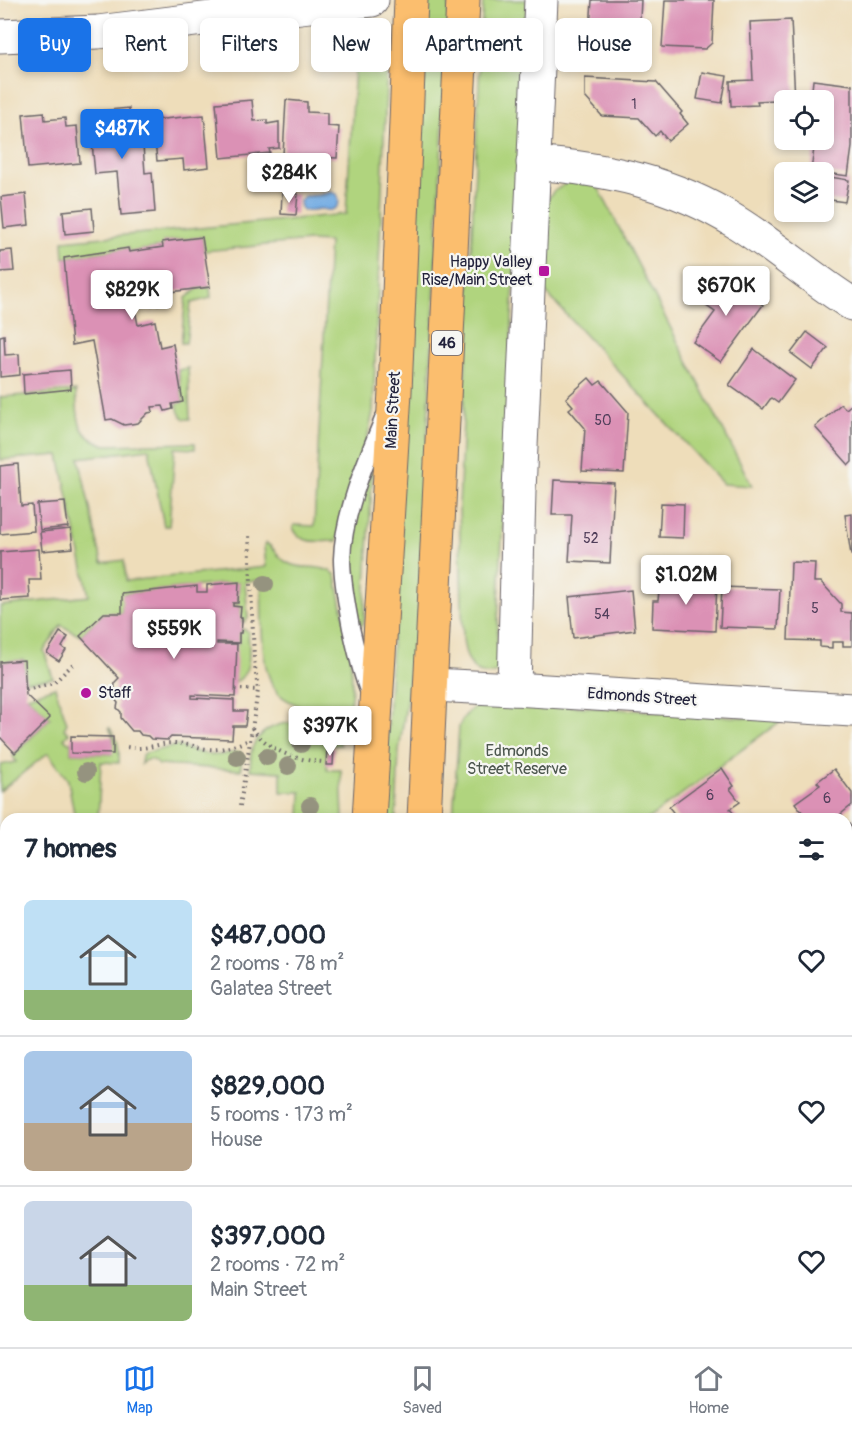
<!DOCTYPE html>
<meta charset="utf-8">
<style>
body{margin:0;font-family:Pangolin,sans-serif;background:#f6f6f7;color:#1f2937;height:100vh;display:flex;flex-direction:column;font-size:22px;white-space:nowrap}
*{box-sizing:border-box;margin:0}
p{font-size:20px;color:#747a83}
.icon{flex:none;width:33px;height:33px;fill:none;stroke:currentColor;stroke-width:2;stroke-linecap:round;stroke-linejoin:round}
.map{position:relative;flex:1;overflow:hidden}
.side{position:absolute;left:0px;top:813px;width:852px;height:534px;display:flex;flex-direction:column;background:#fff;border-radius:18px 18px 0 0;box-shadow:0 3px 9px #0003}
.side>*{flex:none}
.top-card{position:absolute;left:18px;top:18px;width:816px;height:54px;display:flex;gap:12px}
.buttons{position:absolute;left:774px;top:90px;display:grid;gap:12px}
.buttons a{display:grid;place-items:center;width:60px;height:60px;border-radius:9px;background:#fff;box-shadow:0 3px 9px #0003;font-size:30px}
.price{position:absolute;translate:-50% -51px;padding:0 14px;border-radius:6px;background:#fff;color:#222;font-size:20px;line-height:39px;filter:drop-shadow(0 2px 3px #0008)}
.price::after{content:'';position:absolute;left:50%;top:36px;width:18px;height:14px;margin-left:-9px;background:inherit;clip-path:polygon(0 0,100% 0,50% 100%)}
.price.selected{background:#1a73e8;color:#fff}
ul{padding:0;list-style:none}
li{display:flex;align-items:center;gap:18px;height:150px;padding:0 24px}
li+li{border-top:2px solid #e0e1e3}
li span{display:grid;place-items:center;flex:none;width:168px;height:120px;border-radius:9px;color:#555}
li>.icon{margin-inline-start:auto}
span .icon{width:72px;height:72px;fill:#fffc;stroke-width:1}
li b{font-size:26px}
h2{display:flex;justify-content:space-between;align-items:center;height:72px;padding:0 24px;font-size:26px}
.tag{padding:0 21px;border-radius:9px;background:#fff;box-shadow:0 3px 9px #0003;font-size:21px;line-height:54px}
.tag.selected{background:#1a73e8;color:#fff}
.tab-bar{display:flex;justify-content:space-around;align-items:center;height:84px;border-top:2px solid #e0e1e3;background:#fff;font-size:16px;color:#747a83}
.tab-bar a{display:grid;justify-items:center;gap:3px}
.tab-bar .selected{color:#1a73e8}
.map>svg:first-child{display:block}
</style>
<div class="map">
<svg width="852" height="1347" viewBox="0 0 852 1347">
<rect width="100%" height="100%" fill="#f6f6f2"/>
<filter id="ink" filterUnits="userSpaceOnUse"><feTurbulence type="fractalNoise" baseFrequency=".0167" numOctaves="2"/><feDisplacementMap in="SourceGraphic" scale="12" xChannelSelector="R" yChannelSelector="G"/><feConvolveMatrix kernelMatrix="1 2 1 2 8 2 1 2 1" color-interpolation-filters="sRGB"/></filter>
<filter id="wash" filterUnits="userSpaceOnUse"><feTurbulence type="fractalNoise" baseFrequency=".008" numOctaves="4" result="noise"/><feDisplacementMap in="SourceGraphic" scale="24" xChannelSelector="R" yChannelSelector="G"/><feGaussianBlur stdDeviation="1.35" result="paint"/><feColorMatrix in="noise" values="0 0 0 0 0 0 0 0 0 0 0 0 0 0 0 0 0 1.4 0 .05"/><feComposite in="paint" operator="in"/></filter>
<g filter="url(#wash)">
<rect width="100%" height="100%" fill="#eeddba"/>
<g fill="#b0d47e" stroke="#697b5c" stroke-width="1.5">
<polygon points="425,0 449,0 418,624 399,751 396,819 383,819"/>
<path d="M483,0H527L497,644L502,645L501,669C495,673 493,674 486,674C470,673 464,652 463,638L459,507Z"/>
<path d="M364,15C378,20 386,26 388,40L373,412L368,435L337,541C321,541 299,546 293,527L294,525L314,526L329,242L309,241L204,251L202,237L163,242V247L129,252L128,248L64,258L63,241L346,214L355,67L315,20Z"/>
<polygon points="568,182 596,183 752,486 723,484 539,285 547,200 553,192"/>
<polygon points="210,287 211,298 191,303 186,343 181,343 186,298 199,288"/>
<path d="M188,368L190,419C180,421 178,411 177,403L183,402L178,370Z"/>
<path d="M76,391C78,418 75,436 106,445L195,443V449L175,448L169,526H164L149,449L79,458L102,563L124,560L126,581L266,567L264,546L266,543C275,548 279,559 288,563C300,570 315,565 327,570C331,571 333,573 336,575C341,606 361,685 347,711C330,716 317,712 302,707C293,703 284,700 278,693C257,669 263,610 261,580L245,582L248,618L245,622H242V617H240L241,607L233,606V603H238L239,582L123,594L122,613H104L80,636L61,625L44,651L53,678L25,682L24,660L0,662V606L89,596L59,455L0,460V397Z"/>
<path d="M373,463L364,620L362,625L359,626C354,605 349,583 349,562C349,533 364,491 373,463Z"/>
<path d="M242,629L246,630L248,632C249,649 253,674 235,682L217,642L239,643V633H241Z"/>
<path d="M55,687L67,723L64,729L69,733L64,738L68,742H71V753L112,754L113,737L109,727C118,739 120,748 119,763L101,762L98,819H75L68,780L48,753L0,791V765L16,762L13,756L50,718L27,696Z"/>
<path d="M485,700L782,720L648,819H453L459,727C464,714 473,707 485,700Z"/>
<path d="M289,723C307,726 333,727 341,745H329L327,770H341L343,819H300L301,792H281V772L250,770C251,763 250,753 253,746C260,731 275,724 289,723Z"/>
<path d="M177,746C190,750 203,755 216,755C224,755 232,751 240,752L241,755V770L159,765C154,759 147,757 141,764L142,755L145,753L170,747Z"/>
<polygon points="852,898 852,970 846,975 846,903"/>
<polygon points="0,959 6,962 6,1024 0,1025"/>
<polygon points="149,1341 220,1341 211,1347 148,1347"/>
</g>
<polygon fill="#8cb66d" stroke="#576c54" stroke-width="1.5" points="0,841 6,850 6,935 0,933"/>
<path fill="#73ace3" stroke="#4a678f" stroke-width="1.5" d="M331,192L337,194C340,201 340,208 331,210C327,211 325,209 321,209C313,209 309,213 301,209L300,201L304,196L319,195Z"/>
<g id="blocks">
<g fill="#db91b5">
<polygon points="592,0 641,0 639,39 632,45 589,43"/>
<polygon points="665,0 714,0 712,43 705,49 662,47"/>
<polygon points="791,20 795,99 757,101 758,105 731,106 730,81 753,80 750,22"/>
<polygon points="702,72 727,76 722,103 697,99"/>
<polygon points="585,78 656,82 682,112 680,114 688,124 668,141 660,131 655,136 639,118 602,116 585,97"/>
<polygon points="813,80 852,85 852,147 848,176 811,171 814,148 805,146 805,140 824,140 824,100 811,100"/>
<polygon points="252,100 254,121 267,120 267,124 279,122 279,148 269,149 270,153 221,158 216,103"/>
<polygon points="286,100 307,102 307,112 327,113 327,126 339,127 337,158 283,155"/>
<polygon points="129,108 132,146 143,145 145,173 152,172 155,212 121,215 117,172 95,174 89,112"/>
<polygon points="44,112 45,120 65,118 66,127 77,126 80,163 28,168 23,114"/>
<polygon points="204,115 209,167 184,170 183,159 157,161 153,120"/>
<polygon points="824,176 849,180 845,202 824,199"/>
<polygon points="282,193 298,194 296,215 281,214"/>
<polygon points="26,194 29,225 4,228 1,197"/>
<polygon points="92,208 94,231 65,234 63,211"/>
<polygon points="202,237 210,287 170,292 163,304 149,306 137,296 134,305 138,325 155,321 160,347 173,344 183,402 172,404 173,409 165,411 163,406 152,407 153,412 148,413 138,423 124,425 112,419 106,420 92,341 72,345 64,258 128,248 129,252 163,247 162,242"/>
<polygon points="12,250 14,271 0,272 0,251"/>
<polygon points="720,273 763,305 721,362 693,342 715,312 699,301"/>
<polygon points="807,332 828,348 812,369 791,353"/>
<polygon points="4,335 5,355 19,354 20,375 0,377 0,336"/>
<polygon points="754,349 795,380 778,403 771,398 763,409 729,385"/>
<polygon points="70,370 71,389 24,394 23,374"/>
<polygon points="589,378 595,385 601,381 628,412 624,473 582,471 585,428 569,409 573,406 566,398"/>
<polygon points="841,404 846,409 852,404 852,462 849,465 815,427"/>
<polygon points="18,464 21,506 32,505 34,531 0,534 0,466"/>
<polygon points="554,480 614,483 610,563 569,561 572,515 552,515"/>
<polygon points="65,502 68,527 40,530 37,504"/>
<polygon points="661,503 684,504 683,538 659,537"/>
<polygon points="852,514 852,555 851,555 845,515"/>
<polygon points="71,529 73,548 42,551 40,532"/>
<polygon points="39,549 41,580 29,580 30,598 0,600 0,552"/>
<polygon points="791,562 815,563 814,582 821,582 841,604 841,612 852,613 852,646 843,646 843,642 832,642 832,648 820,647 820,641 788,640"/>
<polygon points="660,580 717,582 715,631 652,628 653,601 658,601"/>
<polygon points="239,582 238,603 233,603 233,606 241,607 240,617 242,617 242,622 241,633 239,633 239,643 217,642 217,644 237,644 235,697 192,695 192,698 234,700 234,711 247,711 245,726 233,726 232,739 171,737 168,740 151,739 148,736 141,735 138,731 132,731 121,718 121,712 117,708 118,703 114,698 115,682 119,678 80,636 104,613 122,613 122,594 197,586 197,592 207,592 207,585"/>
<polygon points="722,587 780,589 778,629 720,627"/>
<polygon points="631,590 635,630 573,638 569,597"/>
<polygon points="60,632 68,637 62,647 66,650 59,661 47,653"/>
<polygon points="24,660 26,695 50,718 15,753 0,737 0,662"/>
<polygon points="71,736 113,737 113,754 71,753"/>
<polygon points="327,748 334,748 333,765 326,765"/>
<polygon points="722,768 734,786 730,789 740,802 730,809 738,819 678,819 669,807"/>
<polygon points="834,769 852,793 852,805 841,814 844,819 799,819 797,818 803,813 795,803 820,785 817,782"/>
<polygon points="849,824 852,828 852,870 846,875 846,826"/>
<polygon points="0,1126 6,1126 6,1168 0,1169"/>
<polygon points="852,1166 852,1195 846,1200 846,1171"/>
<polygon points="852,1233 852,1291 846,1282 846,1237"/>
<polygon points="6,1278 6,1341 109,1341 109,1343 64,1347 0,1347 0,1279"/>
<polygon points="491,1341 507,1341 506,1343 540,1345 540,1347 491,1347"/>
<rect x="678" y="1341" width="24" height="6"/>
</g>
</g>
</g>
<g filter="url(#ink)">
<use href="#blocks" fill-opacity="0" stroke="#696367" stroke-width="1.5"/>
<g fill="none" stroke-linecap="round" stroke-linejoin="round">
<g stroke="#696367" stroke-width="19">
<path id="service" d="M368,690C360,670 356,649 351,628C347,605 342,582 342,559C343,514 367,458 384,417"/>
</g>
<g stroke="#696367" stroke-width="35">
<g id="minor">
<polyline points="0,36 98,32 309,6 372,0"/>
<path d="M533,163C608,169 672,182 736,222C776,247 812,279 852,304"/>
<polyline points="431,685 514,689 852,710"/>
<polyline points="514,689 519,491 541,0"/>
<polyline points="0,946 6,948"/>
</g>
</g>
<g stroke="#696367" stroke-width="35">
<polyline id="tertiary" points="774,1341 778,1347"/>
</g>
<g stroke="#696367" stroke-width="35">
<g id="primary">
<polyline points="369,819 395,392 411,0"/>
<polyline points="424,819 463,0"/>
<polyline points="250,1347 257,1341"/>
<polyline points="336,1347 341,1341"/>
</g>
</g>
<g stroke="#696367" stroke-width="4" stroke-dasharray="1.5 4.5" stroke-linecap="butt">
<polyline points="235,689 258,690"/>
<polyline points="26,690 54,683 75,662"/>
<path d="M252,728C269,751 295,760 323,762"/>
<path d="M127,747C147,751 156,743 174,743C184,743 193,746 202,748C219,752 234,746 249,740"/>
<polyline points="240,806 258,690 254,659 249,534"/>
<polyline points="0,1018 6,1018"/>
</g>
<use href="#service" stroke="#fff" stroke-width="16"/>
<use href="#minor" stroke="#fff" stroke-width="33"/>
<use href="#tertiary" stroke="#fff" stroke-width="33"/>
<use href="#primary" stroke="#fbbe6e" stroke-width="33"/>
</g>
<g fill="#95937f">
<circle cx="265" cy="584" r="9"/>
<circle cx="301" cy="744" r="9"/>
<circle cx="237" cy="757" r="9"/>
<circle cx="267" cy="757" r="9"/>
<circle cx="288" cy="766" r="9"/>
<circle cx="86" cy="772" r="9"/>
<circle cx="310" cy="806" r="9"/>
</g>
</g>
<g fill="#b5179e" stroke="#f6f6f2" stroke-width="2">
<rect x="538" y="265" width="12" height="12" rx="3"/>
<circle cx="86" cy="693" r="6"/>
</g>
<g text-anchor="middle" dominant-baseline="central" stroke-width="4.5" stroke-linejoin="round" paint-order="stroke">
<g font-size="14" fill="#503e5a">
<text x="634" y="104">1</text>
<text x="603" y="420">50</text>
<text x="591" y="538">52</text>
<text x="815" y="608">5</text>
<text x="602" y="614">54</text>
<text x="710" y="795">6</text>
<text x="827" y="798">6</text>
</g>
<rect fill="#f6f6f2" stroke="#626272" stroke-width="1.5" x="432" y="331" width="30" height="24" rx="4.5"/>
<g font-size="15" font-weight="bold" fill="#22223b">
<text x="447" y="343">46</text>
</g>
<g font-size="16" fill="#22223b" stroke="#f6f6f2" text-anchor="end">
<text x="532" y="262">Happy Valley<tspan x="532" dy="18">Rise/Main Street</tspan></text>
<text x="98" y="693" text-anchor="start">Staff</text>
</g>
<g font-size="16" fill="#22223b" stroke="#f6f6f2">
<text transform="translate(393 410) rotate(-87)">Main Street</text>
<text transform="translate(642 697) rotate(4)">Edmonds Street</text>
</g>
<g font-size="16" fill="#4d574f" stroke="#f6f6f2">
<text x="517" y="751">Edmonds<tspan x="517" dy="18">Street Reserve</tspan></text>
</g>
</g>
</svg>
<div class="buttons">
<a><svg class="icon" aria-label="locate" viewBox="0 0 24 24"><circle cx="12" cy="12" r="6"/><path d="M12 2v4M12 18v4M2 12h4M18 12h4"/></svg></a>
<a><svg class="icon" aria-label="layers" viewBox="0 0 24 24"><path d="M12 4l9 5-9 5-9-5zM3 14l9 5 9-5"/></svg></a>
</div>
<b class="price selected" style="left:122px;top:160px">$487K</b>
<b class="price" style="left:289px;top:204px">$284K</b>
<b class="price" style="left:726px;top:317px">$670K</b>
<b class="price" style="left:132px;top:321px">$829K</b>
<b class="price" style="left:686px;top:606px">$1.02M</b>
<b class="price" style="left:174px;top:660px">$559K</b>
<b class="price" style="left:330px;top:757px">$397K</b>
<div class="top-card">
<a class="tag selected">Buy</a>
<a class="tag">Rent</a>
<a class="tag">Filters</a>
<a class="tag">New</a>
<a class="tag">Apartment</a>
<a class="tag">House</a>
</div>
<section class="side">
<h2>7 homes<svg class="icon" aria-label="filters" viewBox="0 0 24 24"><path d="M4 7h16M4 17h16"/><circle cx="9" cy="7" r="2"/><circle cx="15" cy="17" r="2"/></svg></h2>
<ul>
<li><span style="background:linear-gradient(#bfe0f5 75%,#8fb573 0)"><svg class="icon" aria-label="home" viewBox="0 0 24 24"><path d="M3 11l9-7 9 7M6 9v11h12V9"/></svg></span><div><b>$487,000</b><p>2 rooms · 78 m²</p><p>Galatea Street</p></div><svg class="icon" aria-label="heart" viewBox="0 0 24 24"><path d="M12 20l-8-8c-3-5 5-10 8-4 3-6 11-1 8 4z"/></svg></li>
<li><span style="background:linear-gradient(#a9c7e8 60%,#b9a48a 0)"><svg class="icon" aria-label="home" viewBox="0 0 24 24"><path d="M3 11l9-7 9 7M6 9v11h12V9"/></svg></span><div><b>$829,000</b><p>5 rooms · 173 m²</p><p>House</p></div><svg class="icon" aria-label="heart" viewBox="0 0 24 24"><path d="M12 20l-8-8c-3-5 5-10 8-4 3-6 11-1 8 4z"/></svg></li>
<li><span style="background:linear-gradient(#c9d6e8 70%,#8fb573 0)"><svg class="icon" aria-label="home" viewBox="0 0 24 24"><path d="M3 11l9-7 9 7M6 9v11h12V9"/></svg></span><div><b>$397,000</b><p>2 rooms · 72 m²</p><p>Main Street</p></div><svg class="icon" aria-label="heart" viewBox="0 0 24 24"><path d="M12 20l-8-8c-3-5 5-10 8-4 3-6 11-1 8 4z"/></svg></li>
</ul>
</section>
</div>
<nav class="tab-bar">
<a class="selected"><svg class="icon" aria-label="map" viewBox="0 0 24 24"><path d="M3 6l6-2 6 2 6-2v14l-6 2-6-2-6 2zM9 4v14M15 6v14"/></svg>Map</a>
<a><svg class="icon" aria-label="saved" viewBox="0 0 24 24"><path d="M7 4h10v16l-5-4-5 4z"/></svg>Saved</a>
<a><svg class="icon" aria-label="home" viewBox="0 0 24 24"><path d="M3 11l9-7 9 7M6 9v11h12V9"/></svg>Home</a>
</nav>
